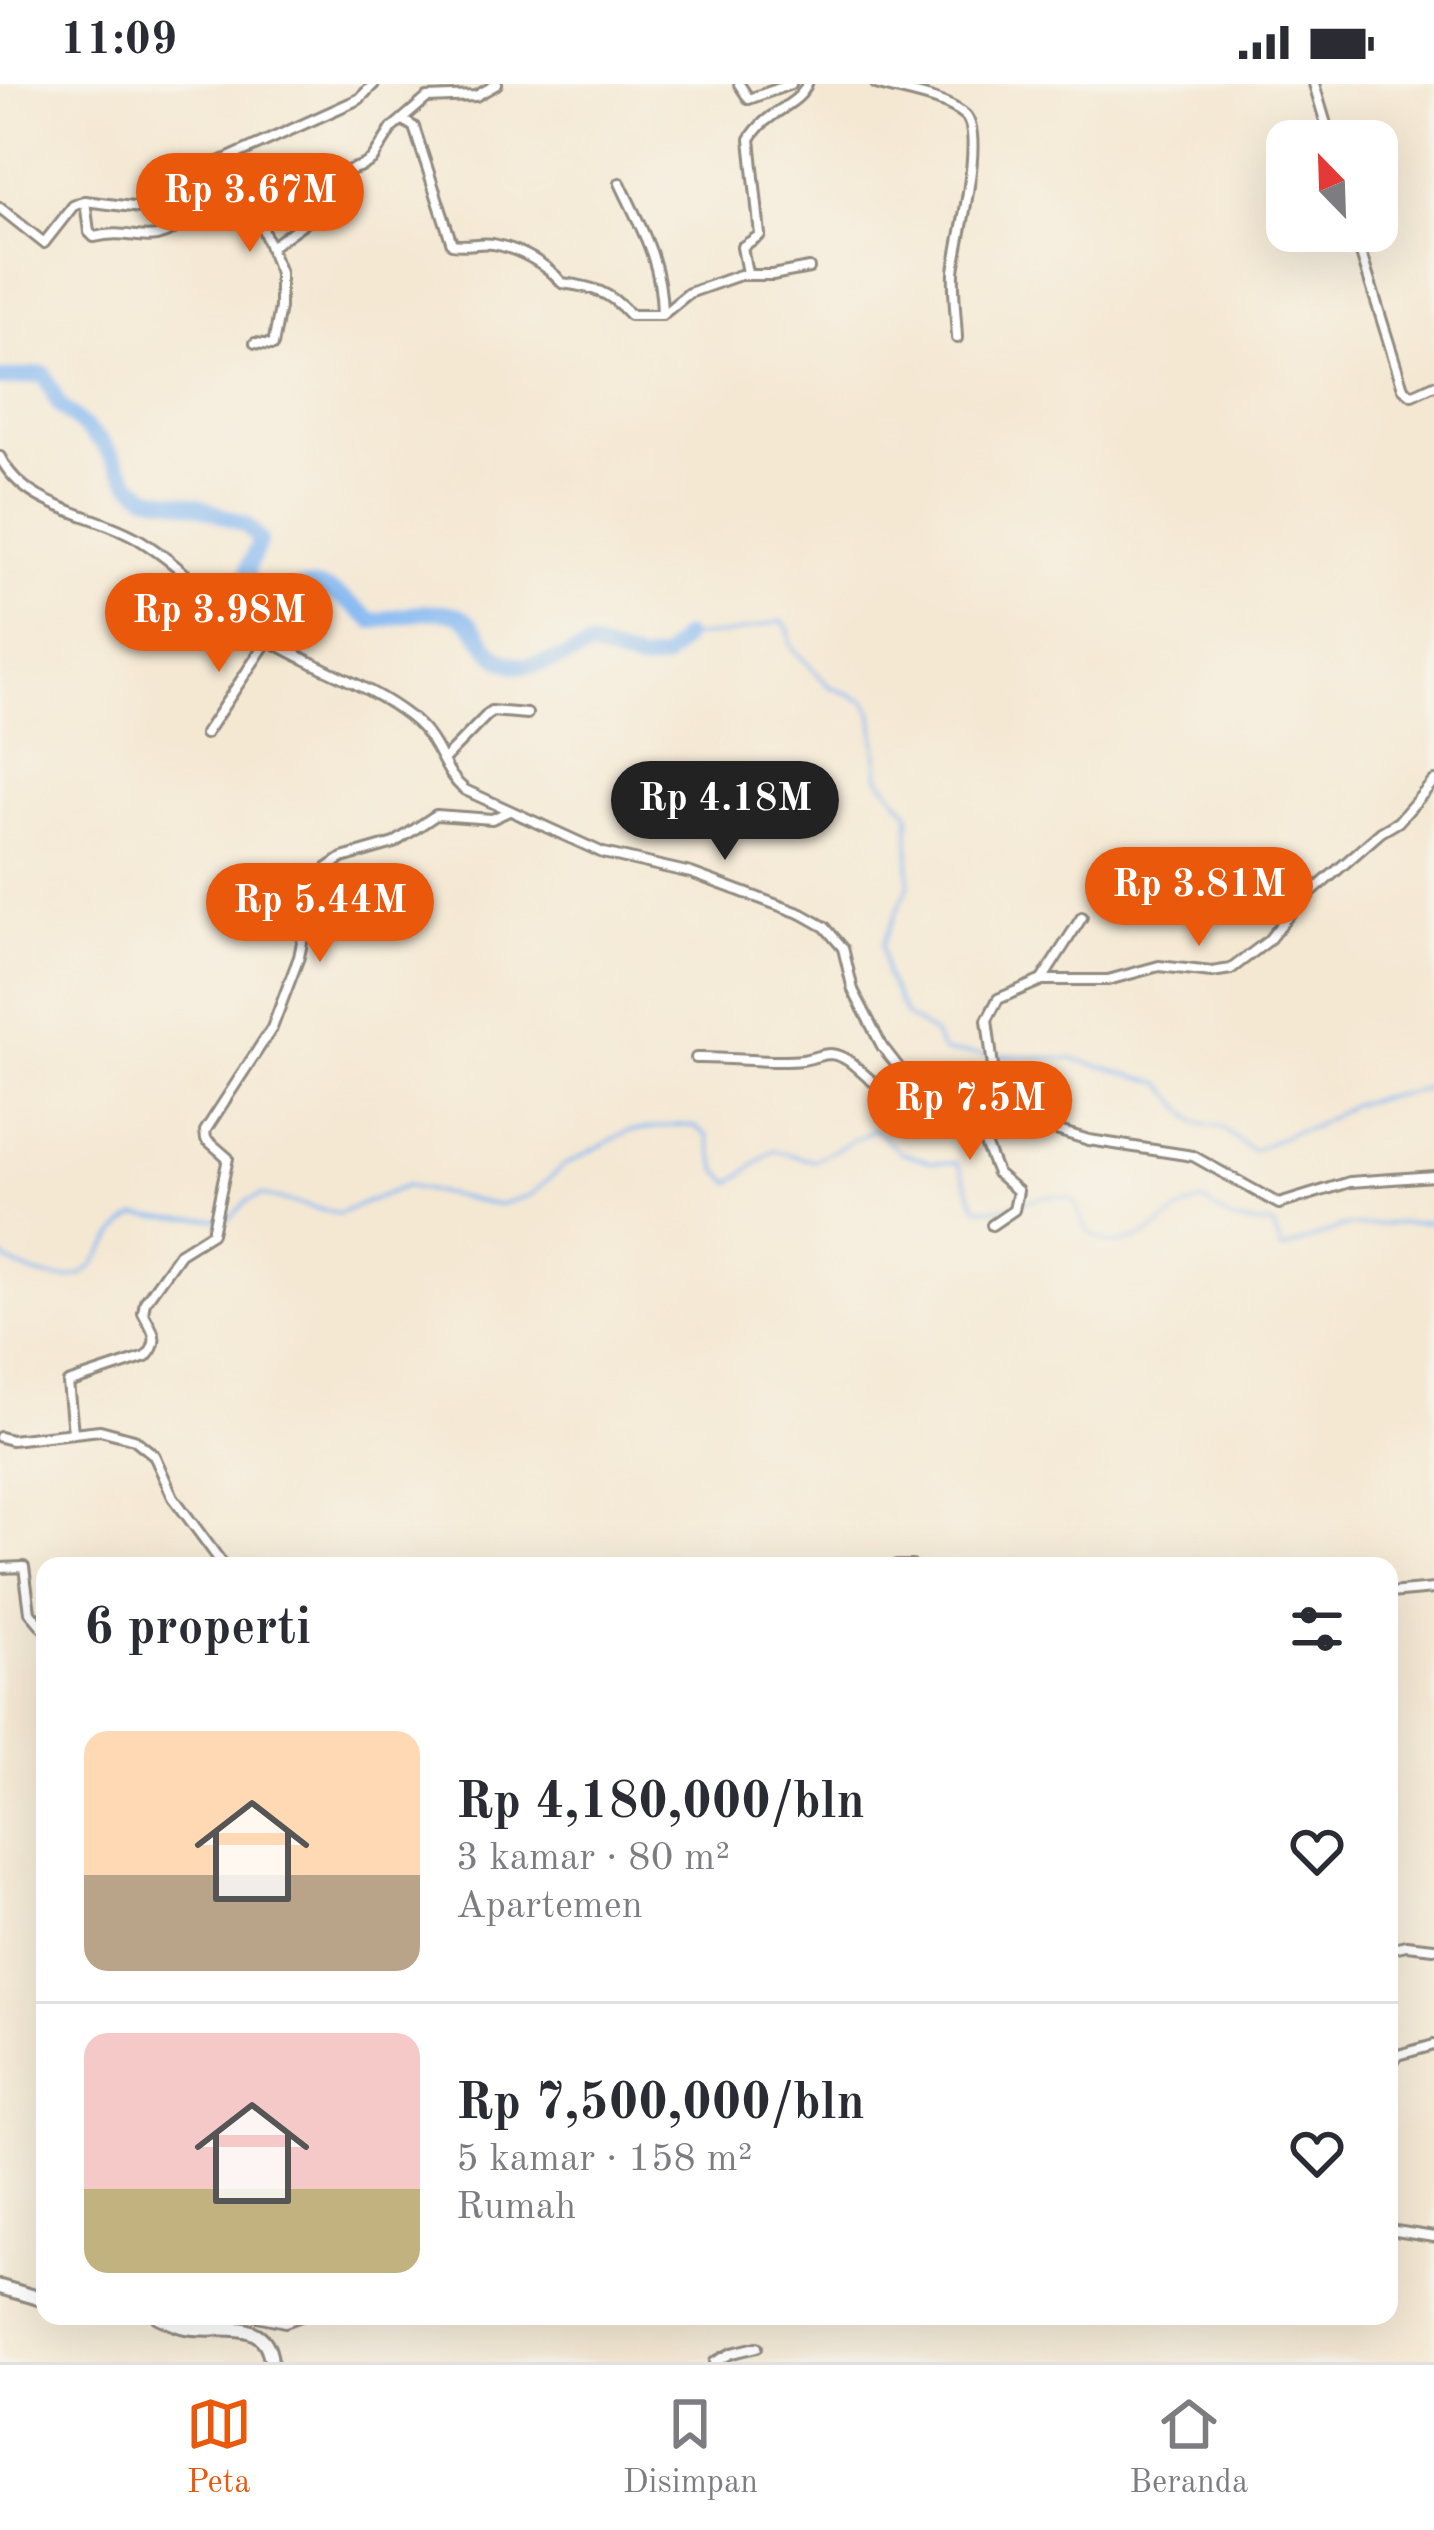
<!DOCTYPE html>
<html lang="id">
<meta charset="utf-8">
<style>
body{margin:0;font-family:"Old Standard TT",serif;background:#f2f2f3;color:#2b2b33;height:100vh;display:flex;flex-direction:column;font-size:45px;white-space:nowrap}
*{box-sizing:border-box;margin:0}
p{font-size:39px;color:#7c7c81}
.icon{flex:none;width:66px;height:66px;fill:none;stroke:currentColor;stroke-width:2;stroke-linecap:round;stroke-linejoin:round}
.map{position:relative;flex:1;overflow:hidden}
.sheet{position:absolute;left:36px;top:1473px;width:1362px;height:768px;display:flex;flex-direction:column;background:#fff;border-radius:24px;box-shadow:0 12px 48px #0002}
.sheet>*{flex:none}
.needle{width:78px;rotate:337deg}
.controls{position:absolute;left:1266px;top:36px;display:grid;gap:24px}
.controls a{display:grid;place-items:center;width:132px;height:132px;border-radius:24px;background:#fff;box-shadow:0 12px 48px #0002;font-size:60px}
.price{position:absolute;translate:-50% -102px;padding:0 27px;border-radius:42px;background:#ea580c;color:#fff;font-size:39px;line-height:78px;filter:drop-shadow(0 3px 6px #0008)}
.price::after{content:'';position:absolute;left:50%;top:72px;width:36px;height:27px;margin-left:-18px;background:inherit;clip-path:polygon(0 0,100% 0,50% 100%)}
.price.selected{background:#222;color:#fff}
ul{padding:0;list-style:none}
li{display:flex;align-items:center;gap:36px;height:300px;padding:0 48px}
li+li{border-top:3px solid #e1e1e2}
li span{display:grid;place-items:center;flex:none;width:336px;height:240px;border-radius:24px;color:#555}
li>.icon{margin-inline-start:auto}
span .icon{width:144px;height:144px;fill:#fffc;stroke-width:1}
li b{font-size:51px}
h2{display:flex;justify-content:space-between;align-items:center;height:144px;padding:0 48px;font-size:51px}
.status{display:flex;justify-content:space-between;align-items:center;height:84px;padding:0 60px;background:#fff;direction:ltr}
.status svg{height:33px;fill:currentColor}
.dock{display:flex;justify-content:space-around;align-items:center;height:168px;border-top:3px solid #e1e1e2;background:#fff;font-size:33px;color:#7c7c81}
.dock a{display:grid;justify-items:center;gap:6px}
.dock .selected{color:#ea580c}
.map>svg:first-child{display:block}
</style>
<div class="status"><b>11:09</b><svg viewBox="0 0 49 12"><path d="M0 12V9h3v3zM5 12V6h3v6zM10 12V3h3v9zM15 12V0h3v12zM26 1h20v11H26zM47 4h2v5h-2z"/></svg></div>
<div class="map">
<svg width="1434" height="2278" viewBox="0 0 1434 2278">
<rect width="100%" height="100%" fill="#f7f3e8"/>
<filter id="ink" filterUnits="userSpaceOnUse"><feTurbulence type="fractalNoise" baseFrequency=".00833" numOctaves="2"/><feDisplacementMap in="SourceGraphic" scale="24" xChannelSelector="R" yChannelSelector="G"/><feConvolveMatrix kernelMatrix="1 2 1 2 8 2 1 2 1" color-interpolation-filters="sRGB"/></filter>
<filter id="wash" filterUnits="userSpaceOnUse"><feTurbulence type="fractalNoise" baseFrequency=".004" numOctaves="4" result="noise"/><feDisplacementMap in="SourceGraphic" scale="48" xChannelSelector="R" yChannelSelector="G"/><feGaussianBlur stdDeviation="2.7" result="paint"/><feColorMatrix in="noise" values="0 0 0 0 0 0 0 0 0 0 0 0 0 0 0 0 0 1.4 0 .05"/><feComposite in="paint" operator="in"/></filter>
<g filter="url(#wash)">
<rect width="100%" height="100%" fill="#f4e8d3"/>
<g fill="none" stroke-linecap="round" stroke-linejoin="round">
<g stroke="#85b9f3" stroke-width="3">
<polyline points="684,553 729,550 782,537 789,546 791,562 829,602 866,617 873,631 879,693 909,729 909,801 882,861 886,891 906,932 933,949 943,968 1074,975 1162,999 1196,1039 1222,1044 1252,1067 1295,1047 1311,1044 1353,1020 1434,1003"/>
<path d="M0,1171C21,1188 69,1207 92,1182C105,1167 114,1148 130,1136L137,1132L228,1136L247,1117L262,1111L338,1130L406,1102L498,1121L531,1111L564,1081L629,1047L677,1041L694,1042L708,1052L718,1085L731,1099L774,1066L814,1077L875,1045L900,1068L932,1078L958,1079L977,1123C1011,1132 1040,1101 1073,1116L1088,1148L1111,1160C1161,1157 1166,1126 1203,1117L1232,1137L1273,1142L1282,1166L1343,1143L1434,1137"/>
</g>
<path stroke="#85b9f3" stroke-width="16" d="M0,295L44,290L59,321L102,359L131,399L147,411L196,421L246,441L260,456L248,484L247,500C289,522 277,502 313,503C335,504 356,525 373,537C397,534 434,522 457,531C472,537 479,551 489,564C515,597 558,576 591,563L639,578L664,575L684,553"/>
</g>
</g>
<g filter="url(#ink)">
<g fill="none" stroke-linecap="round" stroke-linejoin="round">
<g stroke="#908a7f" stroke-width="14">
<g id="minor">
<polyline points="739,0 749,15 791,0"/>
<path d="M876,0C902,8 944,13 965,31C986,51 957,157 954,188C953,209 956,232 957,254"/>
<polyline points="1314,0 1331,57"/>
<path d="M403,36L414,43L452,160C466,163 479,158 493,160C519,165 546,179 562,199C593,203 609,207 630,231H662L689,209L740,191H772L809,184"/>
<path d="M620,99C642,146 661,176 662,229"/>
<polyline points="179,109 186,96 202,86 359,15 374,0"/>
<path d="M85,117L89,148L94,153C137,142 146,169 188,135"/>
<polyline points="0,124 44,159 73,122 85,117 141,124 178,111 216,109 334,91 362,82 372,76 392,44 427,14 476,12 497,0"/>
<polyline points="1354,147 1403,304 1412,311 1434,301"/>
<polyline points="272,162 311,134"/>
<path d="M747,189L742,163L760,151L750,55C767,26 799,22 807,0"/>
<polyline points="255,259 273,261 280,224 280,189 264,148 257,101"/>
<path d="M0,373C27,427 95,428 140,456C185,484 218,524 264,553C311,583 367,599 410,633C442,658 440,686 465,706L603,769L691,789L802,830L825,843L843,864L853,906L882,962L906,993L923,1006L1089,1056L1193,1072L1279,1120L1350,1098L1434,1092"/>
<polyline points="205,650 268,556"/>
<polyline points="444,675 491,627 527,630"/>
<polyline points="1043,894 1082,833"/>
<path d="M696,974C731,973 767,980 802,976C811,975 821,970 830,970C864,973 868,1019 915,1002"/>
<polyline points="959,1019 983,1055 997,1089 1018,1107 1014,1126 992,1141"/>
<polyline points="979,1022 993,983 987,936 998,915 1042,896 1108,896 1159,882 1212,888 1231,885 1268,857 1296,822 1381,748 1398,738 1434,697"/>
<path d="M73,1348L68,1299L146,1273C162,1256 152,1246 143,1229L145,1218L180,1169L212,1149L228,1074L206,1055L205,1047L272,944L299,873L307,834L326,785L342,774L394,759L436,731L492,735L509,727"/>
<polyline points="0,1353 11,1356 100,1346 134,1355 154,1371 173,1413 224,1482"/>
<polyline points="896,1482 912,1482"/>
<polyline points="0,1484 24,1483 30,1528 45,1546"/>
<polyline points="1389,1509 1434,1505"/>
<polyline points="1389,1865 1406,1861 1434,1864"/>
<polyline points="1389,1981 1398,1971 1434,1961"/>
<polyline points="1389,2146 1434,2153"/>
<polyline points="257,2232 285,2238 301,2232"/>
<polyline points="211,2242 219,2232"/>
<polyline points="715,2278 732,2269 757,2263"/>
</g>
</g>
<g stroke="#908a7f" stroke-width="18">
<g id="primary">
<polyline points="0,2203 45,2216"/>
<path d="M158,2232C167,2236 176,2241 185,2243C217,2250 267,2230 271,2278"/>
</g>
</g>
<use href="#minor" stroke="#fff" stroke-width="8"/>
<use href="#primary" stroke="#fff" stroke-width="12"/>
</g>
</g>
</svg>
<div class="controls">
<a><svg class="needle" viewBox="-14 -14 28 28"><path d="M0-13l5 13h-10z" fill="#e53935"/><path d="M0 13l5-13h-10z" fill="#7c7c81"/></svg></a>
</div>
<b class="price" style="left:250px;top:171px">Rp 3.67M</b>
<b class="price" style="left:219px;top:591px">Rp 3.98M</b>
<b class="price selected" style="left:725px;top:779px">Rp 4.18M</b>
<b class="price" style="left:1199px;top:865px">Rp 3.81M</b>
<b class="price" style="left:320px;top:881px">Rp 5.44M</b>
<b class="price" style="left:970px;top:1079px">Rp 7.5M</b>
<section class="sheet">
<h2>6 properti<svg class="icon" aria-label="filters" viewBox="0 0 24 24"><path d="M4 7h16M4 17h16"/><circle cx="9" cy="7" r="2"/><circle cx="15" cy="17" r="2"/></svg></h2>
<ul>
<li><span style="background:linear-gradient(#ffd9b3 60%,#b9a48a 0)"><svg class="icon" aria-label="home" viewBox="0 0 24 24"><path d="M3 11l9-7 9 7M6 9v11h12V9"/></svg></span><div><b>Rp 4,180,000/bln</b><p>3 kamar · 80 m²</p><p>Apartemen</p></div><svg class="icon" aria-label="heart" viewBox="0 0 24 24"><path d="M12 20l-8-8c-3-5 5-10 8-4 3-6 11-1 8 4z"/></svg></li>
<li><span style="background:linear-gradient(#f6c9c9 65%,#c2b280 0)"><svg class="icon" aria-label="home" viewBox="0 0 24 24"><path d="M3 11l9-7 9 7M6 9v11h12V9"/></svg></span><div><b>Rp 7,500,000/bln</b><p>5 kamar · 158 m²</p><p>Rumah</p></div><svg class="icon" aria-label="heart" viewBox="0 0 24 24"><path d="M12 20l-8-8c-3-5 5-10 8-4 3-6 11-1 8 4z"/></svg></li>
</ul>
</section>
</div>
<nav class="dock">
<a class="selected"><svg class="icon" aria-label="map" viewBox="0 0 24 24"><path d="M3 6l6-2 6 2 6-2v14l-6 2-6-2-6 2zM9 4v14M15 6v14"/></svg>Peta</a>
<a><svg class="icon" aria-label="saved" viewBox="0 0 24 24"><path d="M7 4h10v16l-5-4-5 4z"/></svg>Disimpan</a>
<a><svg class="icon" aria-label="home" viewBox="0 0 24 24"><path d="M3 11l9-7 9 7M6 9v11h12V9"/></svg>Beranda</a>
</nav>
